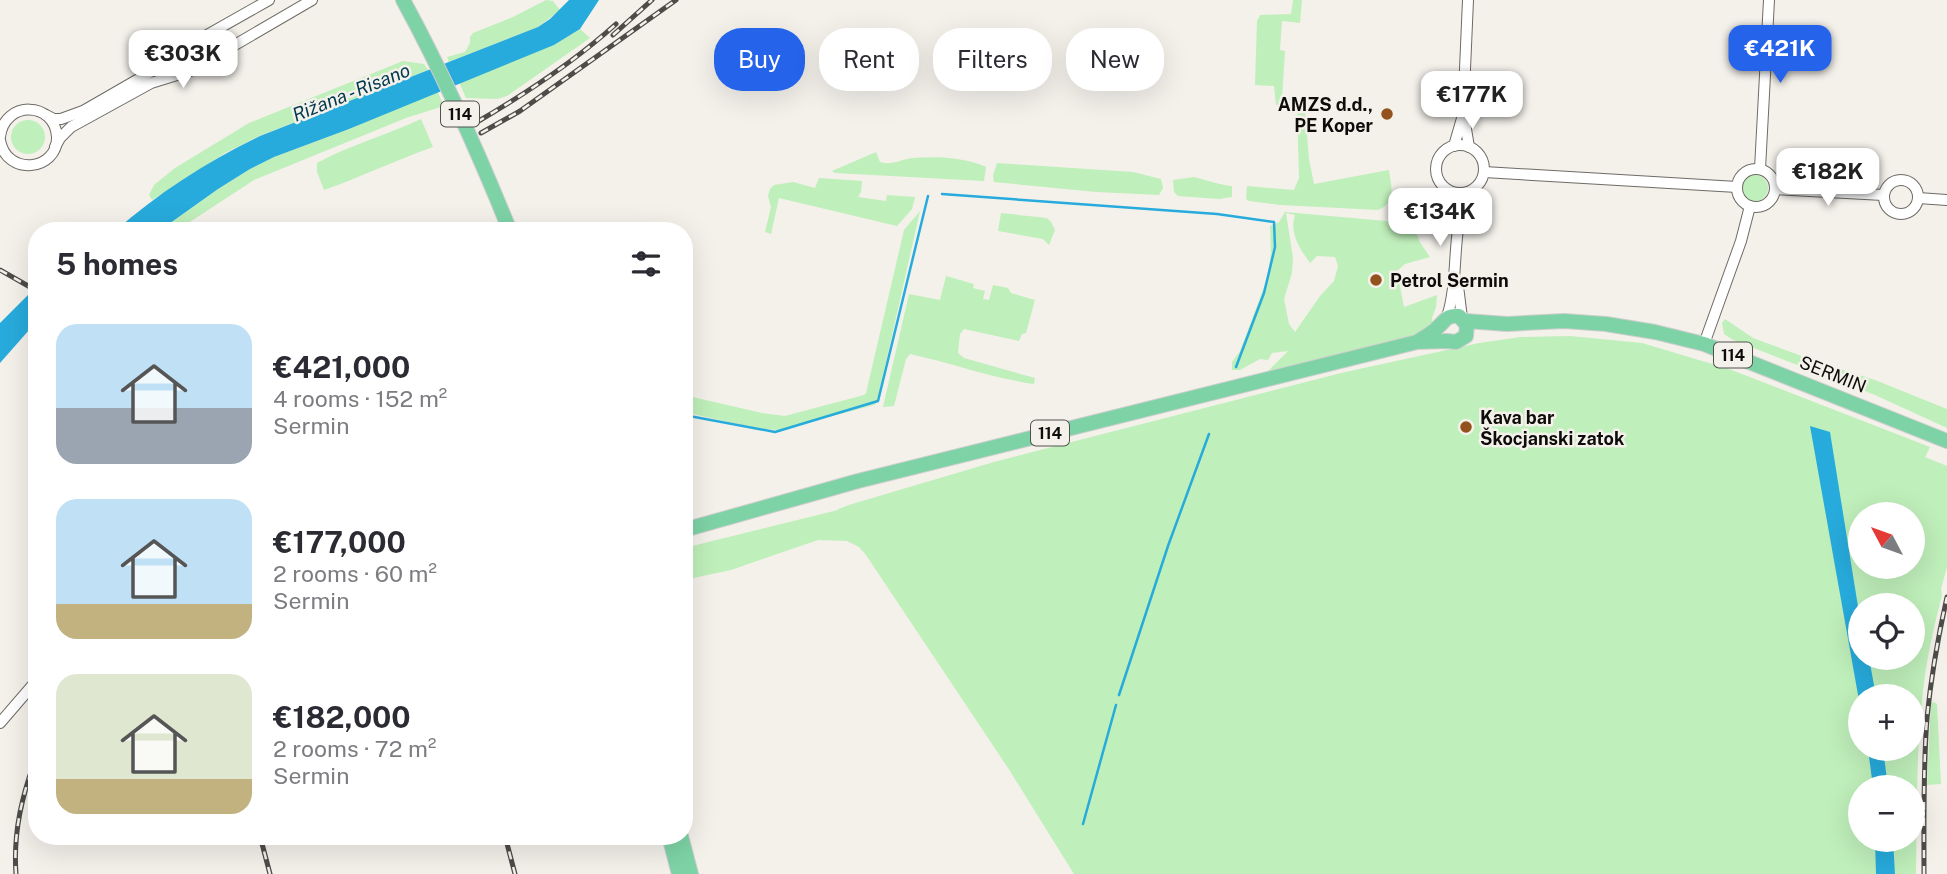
<!DOCTYPE html>
<meta charset="utf-8">
<style>
body{margin:0;font-family:"Public Sans",sans-serif;background:#f2f2f3;color:#2b2b33;height:100vh;display:flex;flex-direction:column;font-size:26px;white-space:nowrap}
*{box-sizing:border-box;margin:0}
p{font-size:23px;color:#7c7c81}
.icon{flex:none;width:38px;height:38px;fill:none;stroke:currentColor;stroke-width:2;stroke-linecap:round;stroke-linejoin:round}
.map{position:relative;flex:1;overflow:hidden}
.panel{position:absolute;left:28px;top:222px;width:665px;height:623px;display:flex;flex-direction:column;background:#fff;border-radius:28px;box-shadow:0 7px 28px #0002}
.panel>*{flex:none}
.banner{position:absolute;left:714px;top:28px;width:665px;height:63px;display:flex;gap:14px}
.needle{width:46px;rotate:311deg}
.fabs{position:absolute;left:1848px;top:502px;display:grid;gap:14px}
.fabs a{display:grid;place-items:center;width:77px;height:77px;border-radius:50%;background:#fff;box-shadow:0 7px 28px #0002;font-size:35px}
.price{position:absolute;translate:-50% -60px;padding:0 16px;border-radius:14px;background:#fff;color:#222;font-size:23px;line-height:46px;filter:drop-shadow(0 2px 4px #0008)}
.price::after{content:'';position:absolute;left:50%;top:42px;width:21px;height:16px;margin-left:-10px;background:inherit;clip-path:polygon(0 0,100% 0,50% 100%)}
.price.current{background:#2563eb;color:#fff}
ul{padding:0;list-style:none}
li{display:flex;align-items:center;gap:21px;height:175px;padding:0 28px}
li span{display:grid;place-items:center;flex:none;width:196px;height:140px;border-radius:21px;color:#555}
li>.icon{margin-inline-start:auto}
span .icon{width:84px;height:84px;fill:#fffc;stroke-width:1}
li b{font-size:30px}
h2{display:flex;justify-content:space-between;align-items:center;height:84px;padding:0 28px;font-size:30px}
.tag{padding:0 24px;border-radius:28px;background:#fff;box-shadow:0 7px 28px #0002;font-size:24px;line-height:63px}
.tag.current{background:#2563eb;color:#fff}
.map>svg:first-child{display:block}
</style>
<div class="map">
<svg width="1947" height="874" viewBox="0 0 1947 874">
<rect width="100%" height="100%" fill="#f4f1eb"/>
<g fill="#bfefba" fill-rule="evenodd">
<polygon points="546,0 553,1 560,10 538,27 449,62 447,57 465,52 470,43 470,37 473,33 513,17"/>
<path d="M1293,0H1302L1300,23L1282,21L1280,50L1285,51L1282,98L1304,99L1309,159L1314,184L1389,170C1391,186 1397,203 1378,210L1281,205L1249,201L1246,199L1247,186L1294,190L1299,178L1297,107L1276,105L1274,86L1255,85L1257,21L1260,15L1291,14Z"/>
<polygon points="580,29 590,38 507,96 497,99 466,98 459,82 554,45"/>
<polygon points="403,61 424,64 428,70 259,136 225,153 152,200 149,195 154,185 175,168 249,123"/>
<polygon points="437,91 444,106 406,118 254,180 176,231 159,231 218,189 250,169 274,157 349,129"/>
<path d="M421,119L433,147C396,160 361,177 324,190L317,172V163C350,145 387,135 421,119Z"/>
<circle cx="28" cy="137" r="17"/>
<path d="M876,152L880,162C893,166 900,159 913,158C936,156 965,157 986,167L984,181L835,173L832,171Z"/>
<polygon points="997,163 1133,172 1161,179 1163,188 1159,195 1096,192 994,182 993,175"/>
<circle cx="1755" cy="188" r="13"/>
<path d="M1194,177C1207,180 1219,185 1232,186V197L1219,199L1178,196L1174,192L1173,180Z"/>
<polygon points="819,178 862,181 861,192 858,197 886,201 887,195 915,197 912,209 897,226 779,198 771,234 765,232 771,207 768,196 770,189 774,185 793,182 815,188"/>
<polygon points="920,211 877,402 874,405 779,430 760,429 684,412 684,395 762,413 785,416 864,395 866,393 904,230"/>
<path d="M1285,212L1386,221L1405,228L1418,236L1419,241L1430,257L1405,264L1397,271L1404,307L1437,295L1436,307L1432,318L1433,330L1263,376L1288,351L1272,353L1268,360L1260,359L1240,370H1232V362L1240,351L1267,279L1271,253L1270,226L1279,222ZM1286,213L1295,215C1289,233 1300,249 1310,263L1317,256L1335,257L1338,266L1334,281L1320,296L1295,332L1289,324L1284,299L1292,273L1293,258Z"/>
<polygon points="1001,213 1047,218 1051,222 1055,230 1049,245 1043,239 998,231"/>
<path d="M946,276L974,284L973,288L985,291L983,299L989,300L993,285L1008,288L1011,293L1035,300L1026,333L1022,334L1019,341L964,329L960,334L958,353L964,358L1035,378L1034,384C991,378 952,363 910,354L906,359L894,406L883,407L909,294L940,300Z"/>
<polygon points="1725,319 1753,338 1815,361 1875,380 1947,409 1947,428 1875,395 1733,340 1724,334 1722,323"/>
<path d="M1570,336L1642,343L1729,369L1930,447L1925,457L1947,466V567L1941,589L1942,595C1933,630 1925,666 1922,701C1916,759 1917,817 1916,874H1074L1008,768L866,555L859,547L847,541L818,540L731,570L684,580V548L838,510V509L852,504L994,462L1341,373L1479,343L1521,337ZM1860,514H1913V567H1860ZM1860,606H1913V658H1860ZM1860,696H1913V749H1860ZM1860,788H1913V840H1860Z"/>
<polygon points="1934,702 1937,704 1941,784 1927,785 1931,703"/>
</g>
<g fill="#27abdc">
<path d="M569,0H599L580,29L554,45L349,129L274,157L250,169L218,189L159,231H115C158,193 208,161 260,136L538,27L550,19Z"/>
<polygon points="37,286 37,321 0,363 0,323"/>
<polygon points="1810,426 1830,432 1860,619 1860,658 1869,658 1876,696 1860,696 1860,706"/>
<polygon points="1868,749 1883,749 1888,787 1873,787"/>
<polygon points="1875,840 1893,840 1895,874 1876,874"/>
</g>
<g fill="none" stroke-linecap="round" stroke-linejoin="round">
<g stroke="#27abdc" stroke-width="2.5">
<polyline points="942,194 1217,214 1274,222 1275,247 1264,293 1236,367"/>
<polyline points="684,415 775,432 878,401 928,196"/>
<polyline points="1119,695 1168,546 1209,434"/>
<polyline points="1083,824 1116,705"/>
</g>
<g stroke="#6e6b66" stroke-width="12">
<g id="minor">
<polyline points="46,115 54,119 61,119 83,111 149,73 177,52 269,0"/>
<polyline points="1464,117 1469,147"/>
<path d="M0,137C4,100 55,101 57,137C58,171 6,177 0,140"/>
<circle cx="1460" cy="169" r="24"/>
<polyline points="1454,146 1463,115 1468,0"/>
<polyline points="55,147 60,138 71,127 151,83 190,71 312,0"/>
<polyline points="1760,169 1769,0"/>
<circle cx="1756" cy="188" r="19"/>
<polyline points="1484,172 1737,187"/>
<circle cx="1901" cy="197" r="17"/>
<polyline points="1775,189 1883,195"/>
<polyline points="1449,191 1455,222"/>
<polyline points="1918,198 1947,200"/>
<polyline points="1458,286 1462,318"/>
<path d="M1447,317C1460,276 1450,232 1468,192"/>
<polyline points="1704,344 1741,241 1750,206"/>
<polyline points="0,723 37,680"/>
</g>
</g>
<g stroke="#cfcece" stroke-width="16">
<g id="major">
<path d="M403,0C444,75 478,152 510,231"/>
<polyline points="1466,321 1507,324 1564,321 1606,324 1655,332 1704,344 1947,441"/>
<path d="M684,530L858,481L1417,342L1447,341L1456,342L1466,336L1467,325L1459,316C1446,315 1446,320 1438,327C1433,333 1424,337 1417,342"/>
<polyline points="669,836 679,874"/>
<polyline points="681,836 691,874"/>
</g>
</g>
<use href="#minor" stroke="#fff" stroke-width="10"/>
<use href="#major" stroke="#7ed3a6" stroke-width="14"/>
<g stroke="#4d4c49" stroke-width="5">
<g id="rail">
<polyline points="613,35 652,0"/>
<path d="M477,122C525,94 574,62 616,24"/>
<polyline points="481,133 520,111 676,0"/>
<polyline points="460,231 462,230"/>
<polyline points="0,270 37,291"/>
<polyline points="260,836 270,874"/>
<polyline points="505,836 515,874"/>
<path d="M16,874C13,832 22,795 37,755"/>
<path d="M1924,874C1924,822 1923,770 1927,718C1931,677 1938,637 1947,597"/>
</g>
</g>
<use href="#rail" stroke="#f4f1eb" stroke-width="2.5" stroke-dasharray="8" stroke-linecap="butt"/>
</g>
<g fill="#93521d" stroke="#f4f1eb" stroke-width="2.5">
<circle cx="1387" cy="114" r="7"/>
<circle cx="1376" cy="280" r="7"/>
<circle cx="1466" cy="427" r="7"/>
</g>
<g text-anchor="middle" dominant-baseline="central" stroke-width="5" stroke-linejoin="round" paint-order="stroke">
<g fill="#f4f1eb" stroke="#52514e" stroke-width="2">
<rect x="441" y="101.5" width="38" height="25" rx="5"/>
<rect x="1714" y="342.5" width="38" height="25" rx="5"/>
<rect x="1031" y="420.5" width="38" height="25" rx="5"/>
</g>
<g font-size="16" font-weight="bold" fill="#0d0c0a">
<text x="460" y="114">114</text>
<text x="1733" y="355">114</text>
<text x="1050" y="433">114</text>
</g>
<g font-size="18" font-weight="bold" fill="#0d0c0a" stroke="#f4f1eb" text-anchor="start">
<text x="1373" y="104" text-anchor="end">AMZS d.d.,<tspan x="1373" dy="21">PE Koper</tspan></text>
<text x="1390" y="280">Petrol Sermin</text>
<text x="1480" y="417">Kava bar<tspan x="1480" dy="21">Škocjanski zatok</tspan></text>
</g>
<g font-size="18" fill="#0d0c0a" stroke="#f4f1eb">
<text transform="translate(1833 374) rotate(22)">SERMIN</text>
</g>
<g font-size="19" font-style="italic" fill="#01394e" stroke="#f4f1eb">
<text transform="translate(351 92) rotate(-22)">Rižana - Risano</text>
</g>
</g>
</svg>
<div class="fabs">
<a><svg class="needle" viewBox="-14 -14 28 28"><path d="M0-13l5 13h-10z" fill="#e53935"/><path d="M0 13l5-13h-10z" fill="#7c7c81"/></svg></a>
<a><svg class="icon" aria-label="locate" viewBox="0 0 24 24"><circle cx="12" cy="12" r="6"/><path d="M12 2v4M12 18v4M2 12h4M18 12h4"/></svg></a>
<a>+</a>
<a>−</a>
</div>
<b class="price current" style="left:1780px;top:85px">€421K</b>
<b class="price" style="left:183px;top:90px">€303K</b>
<b class="price" style="left:1472px;top:131px">€177K</b>
<b class="price" style="left:1828px;top:208px">€182K</b>
<b class="price" style="left:1440px;top:248px">€134K</b>
<div class="banner">
<a class="tag current">Buy</a>
<a class="tag">Rent</a>
<a class="tag">Filters</a>
<a class="tag">New</a>
</div>
<section class="panel">
<h2>5 homes<svg class="icon" aria-label="filters" viewBox="0 0 24 24"><path d="M4 7h16M4 17h16"/><circle cx="9" cy="7" r="2"/><circle cx="15" cy="17" r="2"/></svg></h2>
<ul>
<li><span style="background:linear-gradient(#bfe0f5 60%,#9aa5b1 0)"><svg class="icon" aria-label="home" viewBox="0 0 24 24"><path d="M3 11l9-7 9 7M6 9v11h12V9"/></svg></span><div><b>€421,000</b><p>4 rooms · 152 m²</p><p>Sermin</p></div></li>
<li><span style="background:linear-gradient(#bfe0f5 75%,#c2b280 0)"><svg class="icon" aria-label="home" viewBox="0 0 24 24"><path d="M3 11l9-7 9 7M6 9v11h12V9"/></svg></span><div><b>€177,000</b><p>2 rooms · 60 m²</p><p>Sermin</p></div></li>
<li><span style="background:linear-gradient(#dfe7d0 75%,#c2b280 0)"><svg class="icon" aria-label="home" viewBox="0 0 24 24"><path d="M3 11l9-7 9 7M6 9v11h12V9"/></svg></span><div><b>€182,000</b><p>2 rooms · 72 m²</p><p>Sermin</p></div></li>
</ul>
</section>
</div>
